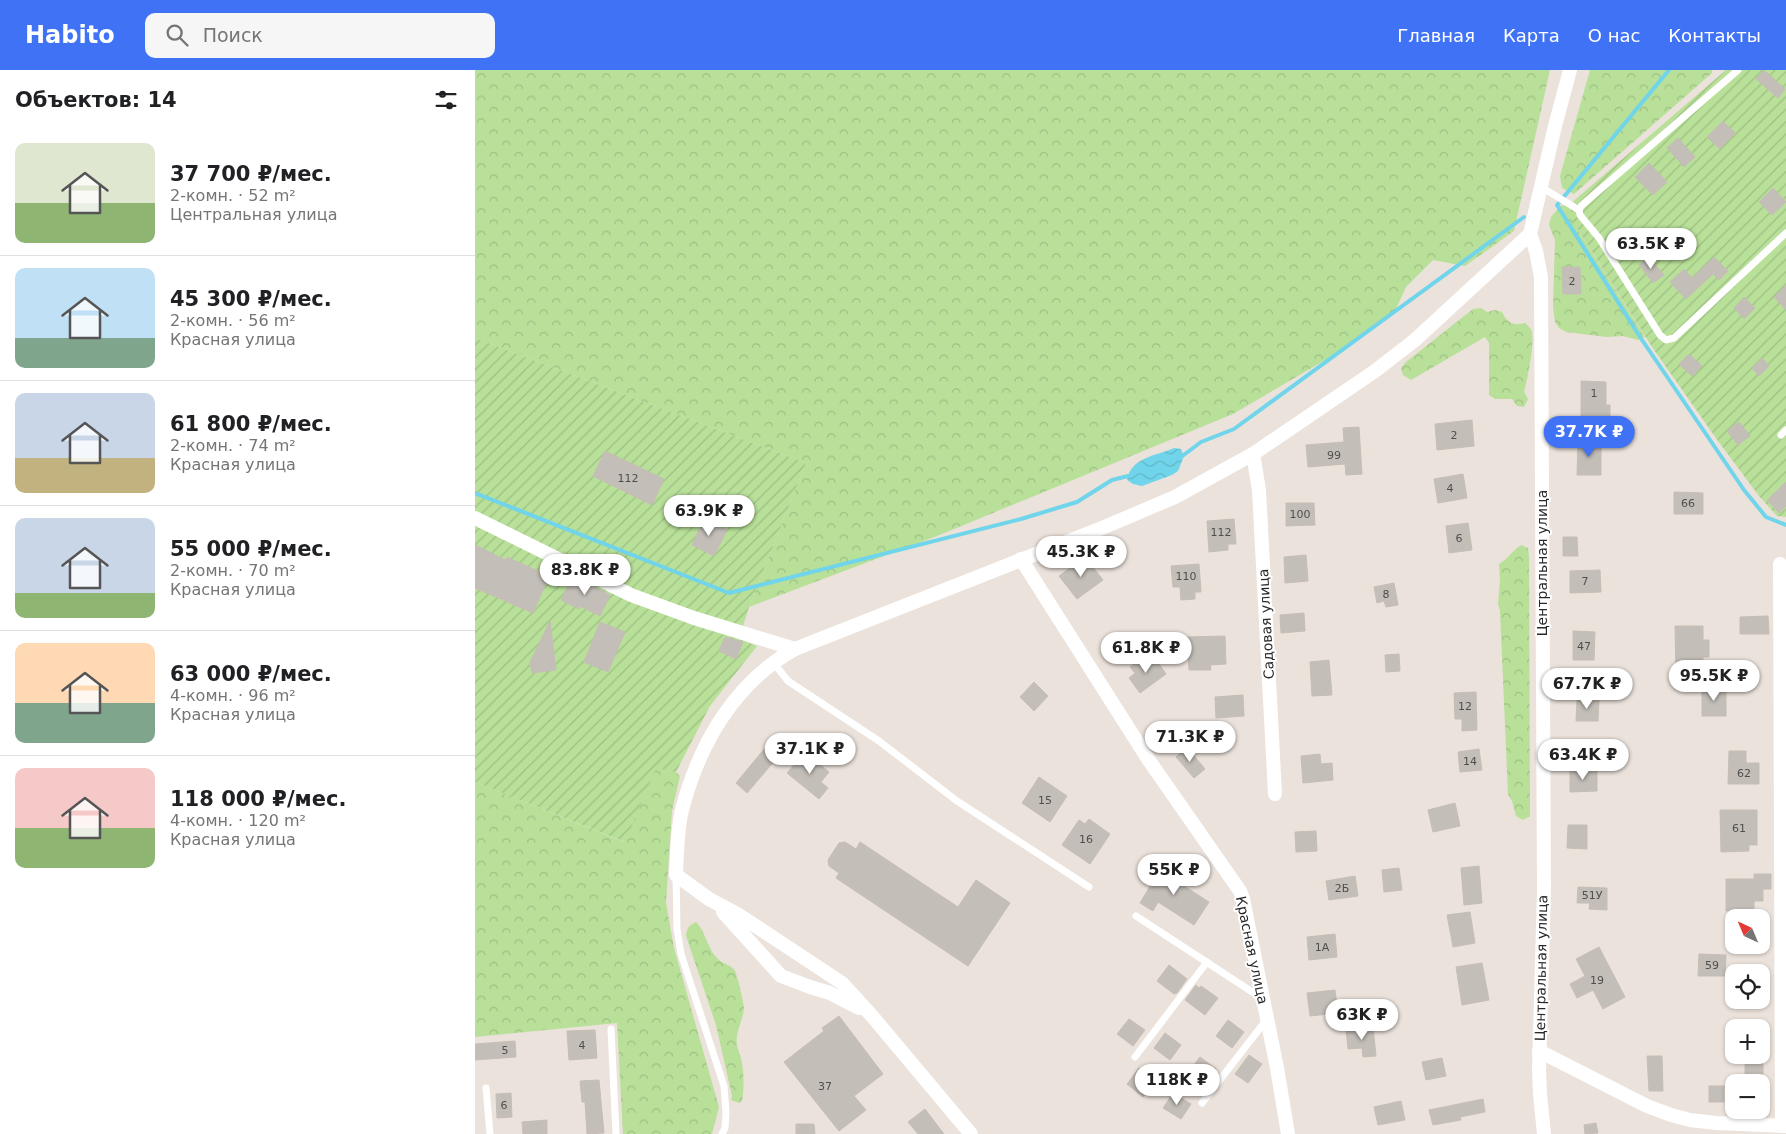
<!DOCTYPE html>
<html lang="ru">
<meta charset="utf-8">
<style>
body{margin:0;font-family:"DejaVu Sans",sans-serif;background:#f6f6f6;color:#202124;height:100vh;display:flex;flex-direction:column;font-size:19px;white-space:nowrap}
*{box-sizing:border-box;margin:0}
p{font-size:16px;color:#757577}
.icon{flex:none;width:28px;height:28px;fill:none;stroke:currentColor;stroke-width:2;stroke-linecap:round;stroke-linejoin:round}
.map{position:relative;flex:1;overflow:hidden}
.panel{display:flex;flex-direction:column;background:#fff;width:475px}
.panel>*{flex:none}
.needle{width:32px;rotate:316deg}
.controls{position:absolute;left:1250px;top:839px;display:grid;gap:10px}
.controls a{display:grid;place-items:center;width:45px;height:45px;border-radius:10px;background:#fff;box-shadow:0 1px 4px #0004;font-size:25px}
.price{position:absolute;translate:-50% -42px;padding:0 11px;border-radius:18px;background:#fff;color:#222;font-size:16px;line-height:32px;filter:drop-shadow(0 1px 2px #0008)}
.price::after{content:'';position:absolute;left:50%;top:30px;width:15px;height:11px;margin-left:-8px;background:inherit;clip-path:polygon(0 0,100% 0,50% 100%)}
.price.current{background:#3f72f4;color:#fff}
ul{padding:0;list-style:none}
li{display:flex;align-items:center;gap:15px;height:125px;padding:0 15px}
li+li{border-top:1px solid #e0e0e0}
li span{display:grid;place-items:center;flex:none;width:140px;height:100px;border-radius:10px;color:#555}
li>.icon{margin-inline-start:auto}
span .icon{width:60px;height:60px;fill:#fffc;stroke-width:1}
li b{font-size:21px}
h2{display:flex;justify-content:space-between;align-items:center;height:60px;padding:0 15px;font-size:21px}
header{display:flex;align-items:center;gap:30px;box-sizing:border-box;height:70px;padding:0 25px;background:#3f72f4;color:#fff}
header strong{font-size:24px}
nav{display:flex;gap:28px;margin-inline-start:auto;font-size:18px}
.search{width:350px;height:45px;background:#f6f6f6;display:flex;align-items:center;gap:12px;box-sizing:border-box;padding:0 18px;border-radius:10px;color:#757577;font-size:19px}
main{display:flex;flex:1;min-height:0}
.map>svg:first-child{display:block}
</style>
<header>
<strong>Habito</strong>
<div class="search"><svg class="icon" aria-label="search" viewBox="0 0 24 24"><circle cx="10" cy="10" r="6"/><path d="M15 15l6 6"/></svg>Поиск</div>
<nav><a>Главная</a><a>Карта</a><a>О нас</a><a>Контакты</a></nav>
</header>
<main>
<section class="panel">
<h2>Объектов: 14<svg class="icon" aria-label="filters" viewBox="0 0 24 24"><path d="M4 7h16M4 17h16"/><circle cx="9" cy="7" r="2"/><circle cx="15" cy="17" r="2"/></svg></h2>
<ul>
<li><span style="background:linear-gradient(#dfe7d0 60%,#8fb573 0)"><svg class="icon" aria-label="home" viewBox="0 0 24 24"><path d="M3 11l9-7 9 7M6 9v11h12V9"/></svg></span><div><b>37 700 ₽/мес.</b><p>2-комн. · 52 m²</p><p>Центральная улица</p></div></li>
<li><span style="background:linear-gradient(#bfe0f5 70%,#7fa58c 0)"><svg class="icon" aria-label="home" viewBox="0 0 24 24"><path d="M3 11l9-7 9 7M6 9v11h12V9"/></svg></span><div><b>45 300 ₽/мес.</b><p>2-комн. · 56 m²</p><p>Красная улица</p></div></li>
<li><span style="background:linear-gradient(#c9d6e8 65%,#c2b280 0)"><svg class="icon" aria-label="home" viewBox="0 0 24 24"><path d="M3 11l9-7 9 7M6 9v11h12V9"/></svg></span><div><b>61 800 ₽/мес.</b><p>2-комн. · 74 m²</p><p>Красная улица</p></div></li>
<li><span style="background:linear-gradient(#c9d6e8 75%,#8fb573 0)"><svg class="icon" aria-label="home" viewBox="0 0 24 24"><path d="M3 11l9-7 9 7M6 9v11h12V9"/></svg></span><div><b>55 000 ₽/мес.</b><p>2-комн. · 70 m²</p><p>Красная улица</p></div></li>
<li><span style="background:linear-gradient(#ffd9b3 60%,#7fa58c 0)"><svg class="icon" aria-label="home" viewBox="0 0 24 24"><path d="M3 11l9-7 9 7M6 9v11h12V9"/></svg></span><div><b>63 000 ₽/мес.</b><p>4-комн. · 96 m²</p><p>Красная улица</p></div></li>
<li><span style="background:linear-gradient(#f6c9c9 60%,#8fb573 0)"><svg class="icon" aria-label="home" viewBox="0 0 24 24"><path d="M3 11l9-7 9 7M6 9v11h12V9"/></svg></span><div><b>118 000 ₽/мес.</b><p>4-комн. · 120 m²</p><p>Красная улица</p></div></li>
</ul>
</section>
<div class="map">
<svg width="1311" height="1064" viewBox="0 0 1311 1064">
<defs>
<pattern id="forest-crowns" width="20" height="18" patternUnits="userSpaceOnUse" patternTransform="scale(1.25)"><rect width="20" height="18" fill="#b8e099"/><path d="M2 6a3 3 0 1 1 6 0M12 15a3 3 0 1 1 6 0" fill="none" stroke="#9ec084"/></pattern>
<pattern id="garden-furrows" width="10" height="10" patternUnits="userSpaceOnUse" patternTransform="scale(1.25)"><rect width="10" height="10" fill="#b8e099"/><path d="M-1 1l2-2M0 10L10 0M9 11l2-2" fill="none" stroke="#9ec084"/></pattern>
<pattern id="water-waves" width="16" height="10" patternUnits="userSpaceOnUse" patternTransform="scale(1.25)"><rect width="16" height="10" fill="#70d5ea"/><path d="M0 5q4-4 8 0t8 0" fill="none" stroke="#61b7c9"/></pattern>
</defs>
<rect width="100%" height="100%" fill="#ebe2db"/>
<g fill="url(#forest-crowns)">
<polygon points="0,0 1075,0 1039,161 990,196 958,190 931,217 920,241 881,272 758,344 462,466 274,537 331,393 0,268"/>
<polygon points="1115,0 1237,0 1237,3 1099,124 1087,118 1085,106"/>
<polygon points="1086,135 1093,136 1098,143 1103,160 1170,267 1163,270 1148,266 1132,267 1091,262 1084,258 1080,252 1078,237 1080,170 1074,155 1076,147"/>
<path d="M1006,238L1012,242L1020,240L1027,242C1032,253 1039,256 1050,253C1051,254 1056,259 1056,259C1061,269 1052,311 1049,322L1053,329L1049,337L1042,336L1037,329H1020L1014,325V273L1010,267L936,310L928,305L926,298L931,292L998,239Z"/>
<path d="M1046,475L1053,478L1054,486L1055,746L1048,750L1041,746L1037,731L1033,724L1025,541L1023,534L1025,510L1024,494C1034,488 1037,481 1046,475Z"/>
<polygon points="181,697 201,702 205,706 197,741 191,833 199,878 244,1037 237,1064 148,1064 142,953 0,967 0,712 149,772"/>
<path d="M221,852C231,862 232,878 242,888C247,894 257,895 260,901C262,904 269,934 269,938C268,951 260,962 262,975C263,981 266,987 267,993C269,1002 269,1023 267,1031L264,1033L256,1030L257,1026L241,955L211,866C212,858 213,856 221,852Z"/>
</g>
<g fill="url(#garden-furrows)">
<polygon points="1251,0 1311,0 1311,447 1302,446 1284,426 1243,371 1177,277 1097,150 1095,134"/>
<polygon points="0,268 331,393 274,537 264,569 282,576 235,636 201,702 181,698 150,772 0,712"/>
</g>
<path fill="url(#water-waves)" d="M699,378L706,379L709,386L703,401L697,405L667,416L658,414L652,410C656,387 681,386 699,378Z"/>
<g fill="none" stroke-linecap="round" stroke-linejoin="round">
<g stroke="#70d5ea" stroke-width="4">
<polyline points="1194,0 1082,135 1165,267 1269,420 1291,447 1311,455"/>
<polyline points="706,387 726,372 759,359 1049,147"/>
<polyline points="0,423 254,523 546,449 602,432 637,410 657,405"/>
</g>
</g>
<g fill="#c3beb7" stroke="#c6beb5">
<polygon points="1289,0 1310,19 1303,28 1281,9"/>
<polygon points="1248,51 1260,63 1245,79 1232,67"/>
<polygon points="1203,68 1220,87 1209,97 1192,78"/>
<polygon points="1174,93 1192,112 1178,125 1160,107"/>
<polygon points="1298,118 1311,132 1297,145 1284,132"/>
<polygon points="1174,187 1189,205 1178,213 1164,195"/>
<polygon points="1239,187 1253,201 1244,210 1238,204 1211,229 1195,212 1209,199 1217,208"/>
<polygon points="1087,197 1105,197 1106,224 1088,224"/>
<polygon points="1311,215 1311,240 1299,227"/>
<polygon points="1269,227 1280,238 1269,249 1259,238"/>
<polygon points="1214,284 1227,296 1217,306 1204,294"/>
<polygon points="1287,288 1294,296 1284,306 1277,298"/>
<polygon points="1106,311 1131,312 1131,335 1135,335 1135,346 1106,346"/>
<polygon points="997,350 999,376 962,380 960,354"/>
<polygon points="1264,352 1275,366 1263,375 1252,361"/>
<polygon points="884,357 887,404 871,405 870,394 833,397 831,375 869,372 868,358"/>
<polygon points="1103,371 1126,371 1126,405 1102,405"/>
<polygon points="130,381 189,409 177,435 118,406"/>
<polygon points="988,404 992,428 963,433 959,409"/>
<polygon points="1311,412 1311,436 1304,443 1292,430"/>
<polygon points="1199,422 1228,423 1228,444 1199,444"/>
<polygon points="811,433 839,433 840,455 811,456"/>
<polygon points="229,449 252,460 239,486 217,475"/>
<polygon points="759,449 761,474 753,474 753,480 734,482 732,451"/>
<polygon points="993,453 997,480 974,483 971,456"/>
<polygon points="1088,467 1102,467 1103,486 1088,486"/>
<polygon points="0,475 31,490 32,487 74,506 58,543 0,518"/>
<polygon points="831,485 833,511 810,513 809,487"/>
<polygon points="610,487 628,510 602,529 584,506"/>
<polygon points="724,494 726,522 720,522 720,529 706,530 705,517 698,517 696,496"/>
<polygon points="1125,500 1126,522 1095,523 1095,501"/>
<polygon points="98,506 135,525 125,546 105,536 104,539 86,530"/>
<polygon points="919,513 923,535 911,537 909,531 902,533 899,517"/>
<polygon points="829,543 830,561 806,563 805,545"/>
<polygon points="1293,546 1294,564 1265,564 1265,547"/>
<polygon points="75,551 81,600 57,603 55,592"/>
<polygon points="125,552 150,562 133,602 109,592"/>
<polygon points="1200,556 1228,556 1228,570 1234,570 1234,587 1228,587 1228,603 1201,604"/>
<polygon points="1098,561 1120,562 1119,590 1098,590"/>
<polygon points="750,566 751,594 735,595 736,600 714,600 712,567"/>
<polygon points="250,567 268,572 261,589 244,581"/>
<polygon points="924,584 925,601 911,602 910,585"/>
<polygon points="668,588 672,594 680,588 691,604 665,623 654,608 660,603 655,597"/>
<polygon points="854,590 857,625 837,626 835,592"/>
<polygon points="559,612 573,626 559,641 545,627"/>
<rect x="1227" y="619" width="24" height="27"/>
<polygon points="1001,622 1002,660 987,661 987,649 980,649 979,623"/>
<polygon points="768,625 769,646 741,648 740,627"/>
<polygon points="1102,629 1124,630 1123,651 1101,651"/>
<polygon points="712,677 730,699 719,708 701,687"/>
<polygon points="290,678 302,688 272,723 261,713"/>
<polygon points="1004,679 1007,700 985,702 983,682"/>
<polygon points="1254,681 1271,681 1271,693 1284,693 1284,714 1253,714"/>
<polygon points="330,682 354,702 346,712 353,718 344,729 312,703"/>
<polygon points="845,684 846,694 857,693 858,710 828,713 826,686"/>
<polygon points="1122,700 1122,721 1095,722 1095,701"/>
<polygon points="564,707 592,726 575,752 547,733"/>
<polygon points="980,733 985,756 958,762 953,740"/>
<polygon points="1245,740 1282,740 1282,775 1274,775 1274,781 1246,782"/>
<polygon points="614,749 635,764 615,794 587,775 604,750 610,754"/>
<polygon points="1093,755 1112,755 1112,779 1092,778"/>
<polygon points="841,761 842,781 821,782 820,762"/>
<polygon points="370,772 381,779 385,772 483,837 501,810 535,833 493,896 361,808 364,803 354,796 353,790 364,773"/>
<polygon points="689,793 703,801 698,809 734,832 719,855 683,832 678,841 665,833"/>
<polygon points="1004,796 1007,833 989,835 986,798"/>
<polygon points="924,798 927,820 909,822 907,800"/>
<polygon points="1279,804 1296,804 1296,819 1288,819 1288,831 1279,831 1279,841 1251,841 1251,809 1279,809"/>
<polygon points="880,806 883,826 854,830 851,811"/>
<polygon points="1103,817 1132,818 1132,840 1114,839 1115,833 1102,833"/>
<polygon points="995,842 1000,873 978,877 972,845"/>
<polygon points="860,864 862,887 834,890 832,867"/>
<polygon points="1124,877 1150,927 1128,939 1118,920 1102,928 1095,914 1110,906 1101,889"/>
<polygon points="1224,884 1251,885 1250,906 1223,906"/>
<polygon points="1007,893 1014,930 987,935 981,897"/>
<polygon points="694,895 712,909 702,923 699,924 682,911"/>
<polygon points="721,915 724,918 726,916 743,928 730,945 710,930"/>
<polygon points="860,920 863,943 835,946 832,923"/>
<polygon points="364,946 408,1004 379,1026 391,1040 364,1061 309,992 349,961 347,958"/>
<polygon points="654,949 670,960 658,976 642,964"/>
<polygon points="753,950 769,962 757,978 741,966"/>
<polygon points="898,957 901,986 888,987 887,978 873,979 871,959"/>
<polygon points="120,960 122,988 94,990 92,961"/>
<polygon points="690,963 706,975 695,990 679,978"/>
<polygon points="40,971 41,987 0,990 0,974"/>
<polygon points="774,985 787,994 773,1013 760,1004"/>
<polygon points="1172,986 1187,986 1188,1021 1174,1021"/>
<polygon points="725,987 741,999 729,1015 713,1003"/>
<polygon points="967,988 971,1006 951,1010 947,992"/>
<rect x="1270" y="988" width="18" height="19"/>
<polygon points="664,998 680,1011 668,1027 652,1014"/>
<polygon points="124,1010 129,1063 112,1064 110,1032 107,1032 105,1011"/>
<rect x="1234" y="1016" width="15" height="16"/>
<polygon points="36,1023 37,1047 22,1048 21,1024"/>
<polygon points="698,1023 716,1034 706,1049 688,1038"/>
<polygon points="1008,1029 1010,1042 985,1047 986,1050 958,1055 954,1040"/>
<polygon points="926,1031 930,1050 903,1055 899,1037"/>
<polygon points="450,1039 469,1064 443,1064 433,1052"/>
<polygon points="72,1050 72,1064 48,1064 47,1052"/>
<polygon points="1121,1053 1123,1063 1110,1064 1109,1055"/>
<polygon points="321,1054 339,1054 340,1064 321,1064"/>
</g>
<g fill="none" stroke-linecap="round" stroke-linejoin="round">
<g stroke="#fff" stroke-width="7">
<polyline points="1263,0 1106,136 1104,140 1105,145 1124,168 1185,265 1191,270 1199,268 1311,163"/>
<polyline points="1066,117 1104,140"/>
<polyline points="1306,365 1311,360"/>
<polyline points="298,592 313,611 404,671 482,731 614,817"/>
<polyline points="201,805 202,859 206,884 249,1016 251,1042 250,1058 247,1064"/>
<polyline points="661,846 788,929"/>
<polyline points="136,959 141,1064"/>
<polyline points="660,987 732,892"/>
<polyline points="11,1018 15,1064"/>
<polyline points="727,1033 792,949"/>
</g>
<g stroke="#fff" stroke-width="14">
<polyline points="1055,164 1061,181 1066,207 1069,820 1064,999 1065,1024 1069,1064"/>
<polyline points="778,384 784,420 800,724"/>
<polyline points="0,448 156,525 219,548 320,579"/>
<polyline points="546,489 673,689 765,821 768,829 802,998 813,1064"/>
<polyline points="1305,494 1307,1056"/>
<polyline points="248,842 306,906 335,917 355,923 384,938"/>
<polyline points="1064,981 1172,1036 1196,1045 1215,1050 1241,1053 1311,1056"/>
<path d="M496,1064L397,946L367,913L264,845L234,829L201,805C202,783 202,761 207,740C224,674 260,612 320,579L627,458L700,427L778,384L900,301L940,270L1055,164L1080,56L1095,0"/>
</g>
</g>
<g text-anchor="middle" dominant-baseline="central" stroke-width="4" stroke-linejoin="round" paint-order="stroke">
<g font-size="11" fill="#504e4c">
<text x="1097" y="211">2</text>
<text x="1119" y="323">1</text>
<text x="979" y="365">2</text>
<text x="859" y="385">99</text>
<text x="153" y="408">112</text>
<text x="975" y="418">4</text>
<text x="1213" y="433">66</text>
<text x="825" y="444">100</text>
<text x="746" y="462">112</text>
<text x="984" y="468">6</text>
<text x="711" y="506">110</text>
<text x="1110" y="511">7</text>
<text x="911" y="524">8</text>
<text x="1109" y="576">47</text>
<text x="990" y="636">12</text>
<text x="995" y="691">14</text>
<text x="1269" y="703">62</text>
<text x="570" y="730">15</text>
<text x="1264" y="758">61</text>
<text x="611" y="769">16</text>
<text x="867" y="818">2Б</text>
<text x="1117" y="825">51У</text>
<text x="847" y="877">1А</text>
<text x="1237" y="895">59</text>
<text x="1122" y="910">19</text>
<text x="107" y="975">4</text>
<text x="30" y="980">5</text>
<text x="350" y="1016">37</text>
<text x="29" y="1035">6</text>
</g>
<g font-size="14" fill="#292929" stroke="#fff">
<text transform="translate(1067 493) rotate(-90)">Центральная улица</text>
<text transform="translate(791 554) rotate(-93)">Садовая улица</text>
<text transform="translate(777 880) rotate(78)">Красная улица</text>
<text transform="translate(1066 898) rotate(-89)">Центральная улица</text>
</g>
</g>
</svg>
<div class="controls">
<a><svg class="needle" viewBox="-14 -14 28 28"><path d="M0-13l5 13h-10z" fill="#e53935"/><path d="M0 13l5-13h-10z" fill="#757577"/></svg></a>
<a><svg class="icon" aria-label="locate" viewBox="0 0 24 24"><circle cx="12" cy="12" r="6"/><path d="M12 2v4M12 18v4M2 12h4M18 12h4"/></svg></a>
<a>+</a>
<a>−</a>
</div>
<b class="price" style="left:1176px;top:200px">63.5K ₽</b>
<b class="price current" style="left:1114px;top:388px">37.7K ₽</b>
<b class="price" style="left:234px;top:467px">63.9K ₽</b>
<b class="price" style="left:606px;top:508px">45.3K ₽</b>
<b class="price" style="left:110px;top:526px">83.8K ₽</b>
<b class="price" style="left:671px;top:604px">61.8K ₽</b>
<b class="price" style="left:1239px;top:632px">95.5K ₽</b>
<b class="price" style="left:1112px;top:640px">67.7K ₽</b>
<b class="price" style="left:715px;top:693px">71.3K ₽</b>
<b class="price" style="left:335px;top:705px">37.1K ₽</b>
<b class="price" style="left:1108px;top:711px">63.4K ₽</b>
<b class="price" style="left:699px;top:826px">55K ₽</b>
<b class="price" style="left:887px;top:971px">63K ₽</b>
<b class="price" style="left:702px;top:1036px">118K ₽</b>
</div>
</main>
